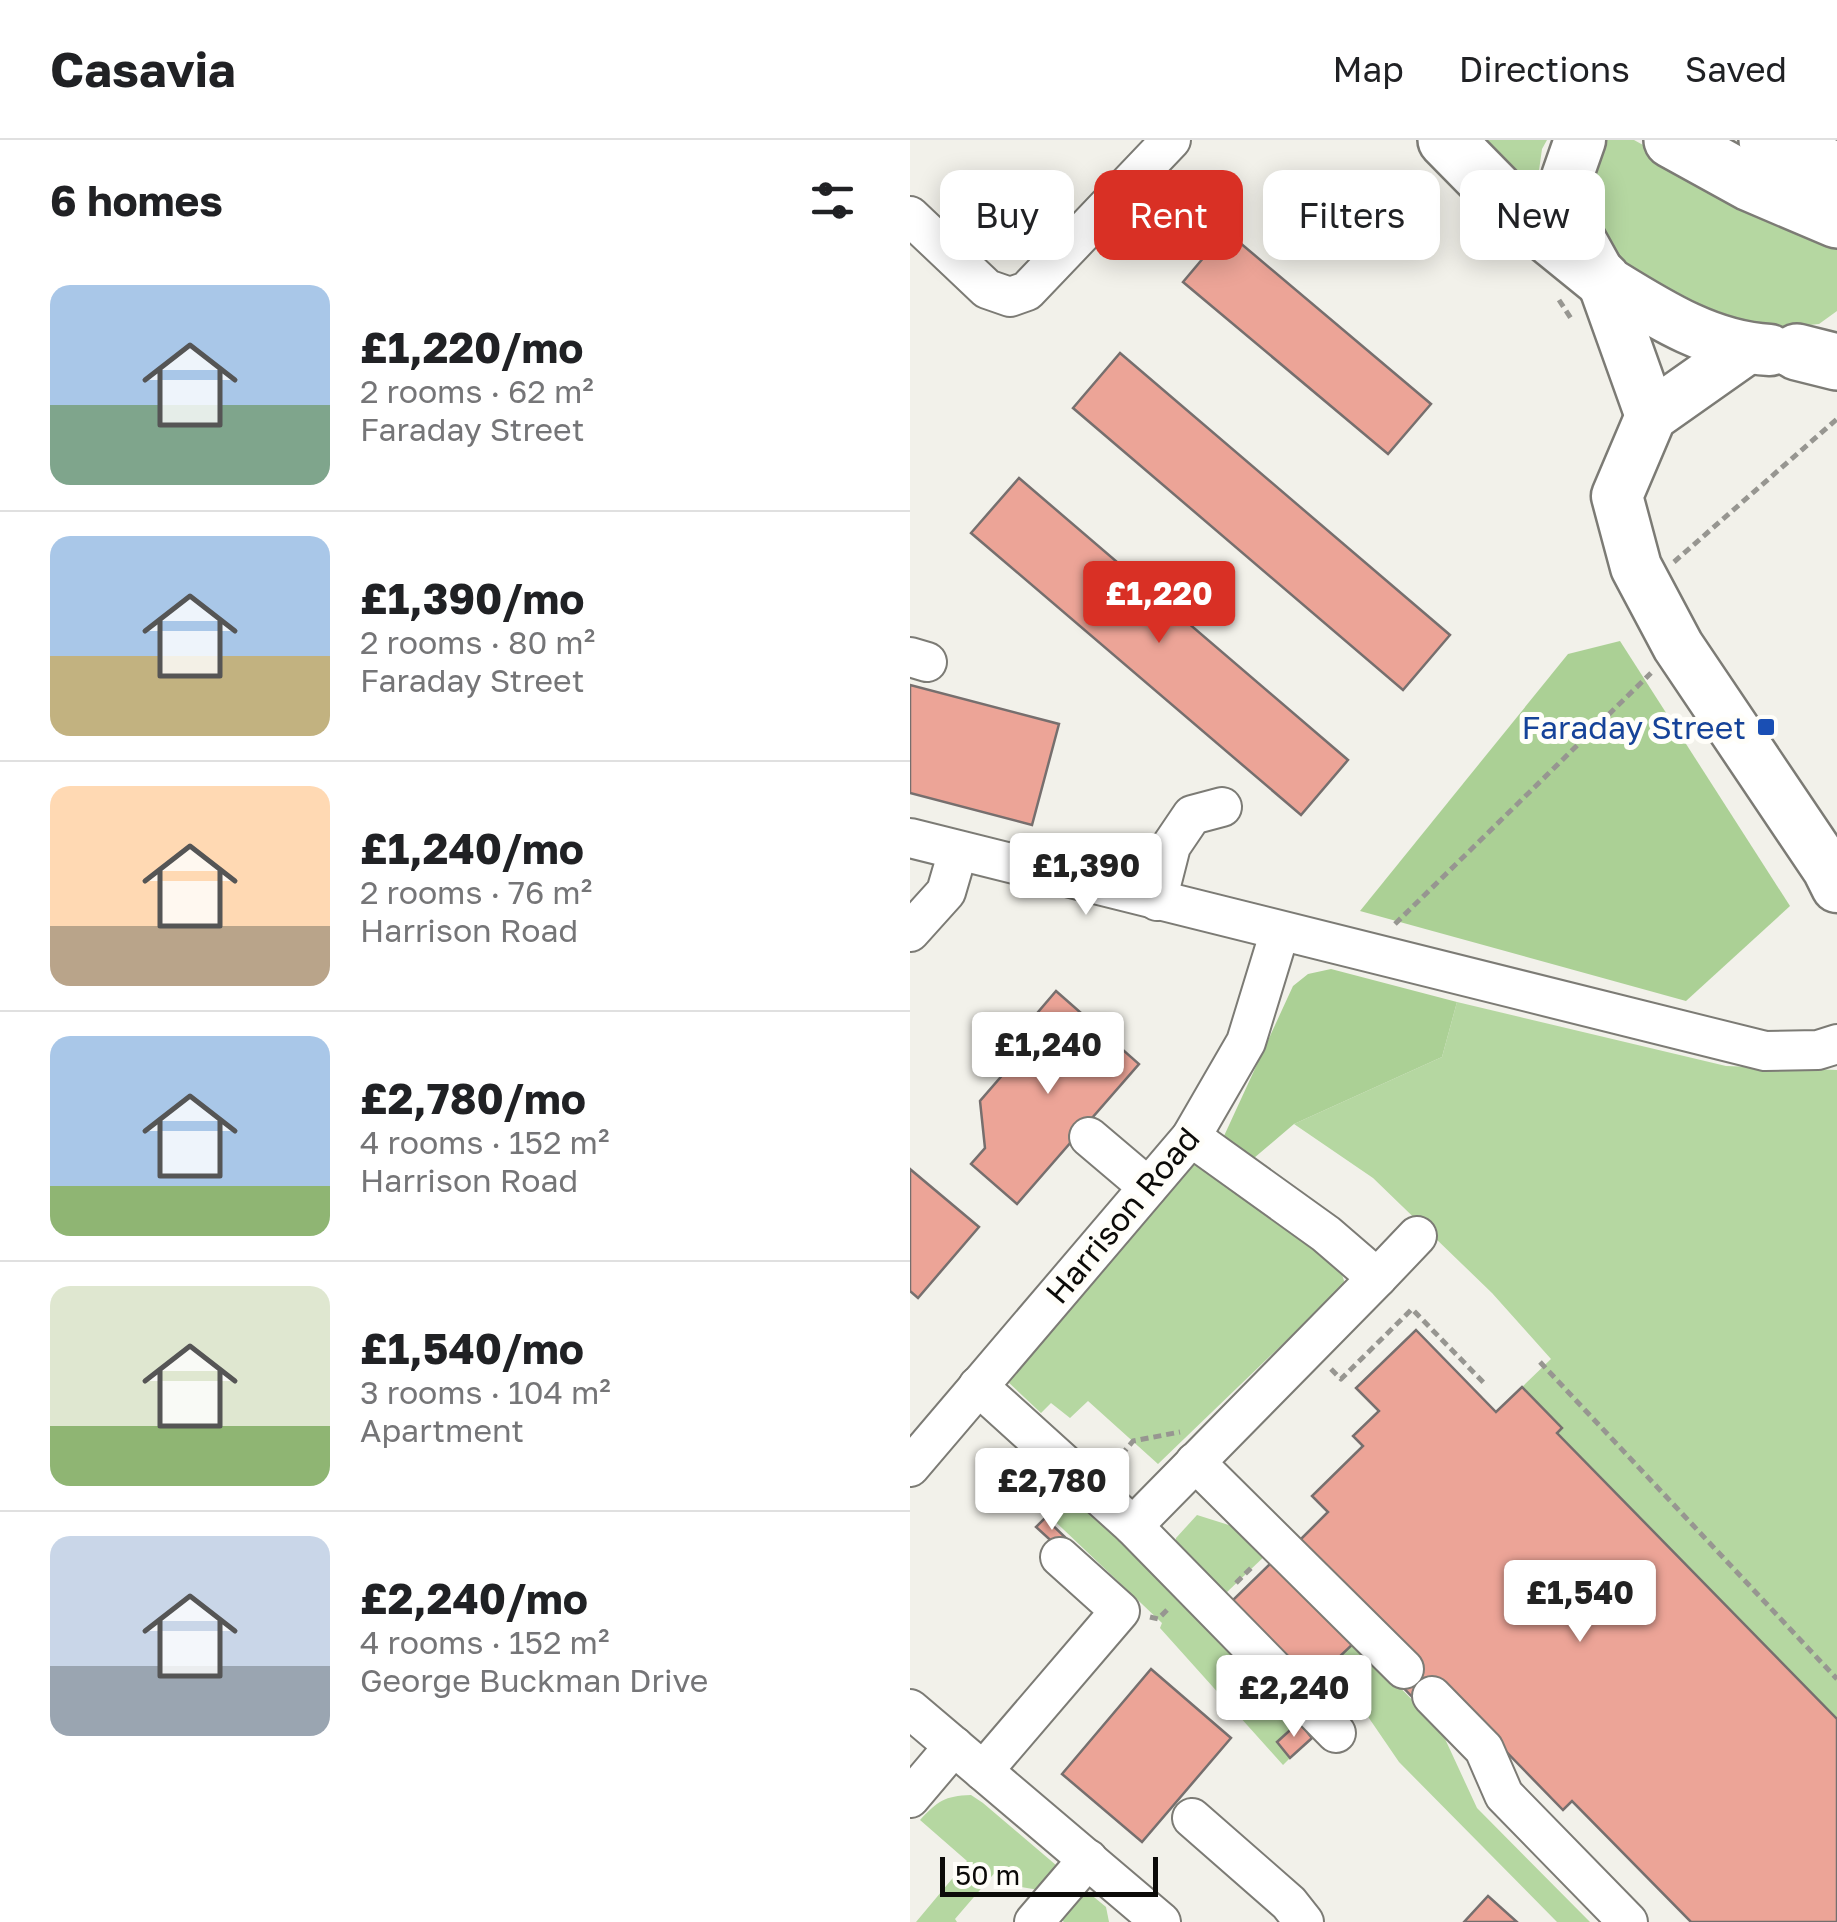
<!DOCTYPE html>
<meta charset="utf-8">
<style>
body{margin:0;font-family:"Golos Text",sans-serif;background:#f6f6f6;color:#202124;height:100vh;display:flex;flex-direction:column;font-size:38px;white-space:nowrap}
*{box-sizing:border-box;margin:0}
p{font-size:32px;color:#757577}
.icon{flex:none;width:55px;height:55px;fill:none;stroke:currentColor;stroke-width:2;stroke-linecap:round;stroke-linejoin:round}
.map{position:relative;flex:1;overflow:hidden}
.drawer{display:flex;flex-direction:column;background:#fff;width:910px}
.drawer>*{flex:none}
.guide{position:absolute;left:30px;top:30px;width:745px;height:90px;display:flex;gap:20px}
.scale{position:absolute;left:30px;bottom:25px;width:218px;box-sizing:border-box;padding-left:10px;border:5px solid #0c0b09;border-top:0;font-size:28px;line-height:35px;white-space:nowrap;color:#0c0b09;-webkit-text-stroke:8px #fffef9;paint-order:stroke}
.price{position:absolute;translate:-50% -85px;padding:0 22px;border-radius:10px;background:#fff;color:#222;font-size:32px;line-height:65px;filter:drop-shadow(0 2px 5px #0008)}
.price::after{content:'';position:absolute;left:50%;top:60px;width:30px;height:22px;margin-left:-15px;background:inherit;clip-path:polygon(0 0,100% 0,50% 100%)}
.price.on{background:#d93025;color:#fff}
ul{padding:0;list-style:none}
li{display:flex;align-items:center;gap:30px;height:250px;padding:0 50px}
li+li{border-top:2px solid #e0e0e0}
li span{display:grid;place-items:center;flex:none;width:280px;height:200px;border-radius:20px;color:#555}
li>.icon{margin-inline-start:auto}
span .icon{width:120px;height:120px;fill:#fffc;stroke-width:1}
li b{font-size:42px}
h2{display:flex;justify-content:space-between;align-items:center;height:120px;padding:0 50px;font-size:42px}
.chip{padding:0 35px;border-radius:20px;background:#fff;box-shadow:0 5px 25px #0003;font-size:35px;line-height:90px}
.chip.on{background:#d93025;color:#fff}
header{display:flex;align-items:center;gap:60px;box-sizing:border-box;height:140px;padding:0 50px;background:#fff;border-bottom:2px solid #e0e0e0}
header strong{font-size:48px}
nav{display:flex;gap:55px;margin-inline-start:auto;font-size:35px}
main{display:flex;flex:1;min-height:0}
.map>svg:first-child{display:block}
</style>
<header>
<strong>Casavia</strong>
<nav><a>Map</a><a>Directions</a><a>Saved</a></nav>
</header>
<main>
<section class="drawer">
<h2>6 homes<svg class="icon" aria-label="filters" viewBox="0 0 24 24"><path d="M4 7h16M4 17h16"/><circle cx="9" cy="7" r="2"/><circle cx="15" cy="17" r="2"/></svg></h2>
<ul>
<li><span style="background:linear-gradient(#a9c7e8 60%,#7fa58c 0)"><svg class="icon" aria-label="home" viewBox="0 0 24 24"><path d="M3 11l9-7 9 7M6 9v11h12V9"/></svg></span><div><b>£1,220/mo</b><p>2 rooms · 62 m²</p><p>Faraday Street</p></div></li>
<li><span style="background:linear-gradient(#a9c7e8 60%,#c2b280 0)"><svg class="icon" aria-label="home" viewBox="0 0 24 24"><path d="M3 11l9-7 9 7M6 9v11h12V9"/></svg></span><div><b>£1,390/mo</b><p>2 rooms · 80 m²</p><p>Faraday Street</p></div></li>
<li><span style="background:linear-gradient(#ffd9b3 70%,#b9a48a 0)"><svg class="icon" aria-label="home" viewBox="0 0 24 24"><path d="M3 11l9-7 9 7M6 9v11h12V9"/></svg></span><div><b>£1,240/mo</b><p>2 rooms · 76 m²</p><p>Harrison Road</p></div></li>
<li><span style="background:linear-gradient(#a9c7e8 75%,#8fb573 0)"><svg class="icon" aria-label="home" viewBox="0 0 24 24"><path d="M3 11l9-7 9 7M6 9v11h12V9"/></svg></span><div><b>£2,780/mo</b><p>4 rooms · 152 m²</p><p>Harrison Road</p></div></li>
<li><span style="background:linear-gradient(#dfe7d0 70%,#8fb573 0)"><svg class="icon" aria-label="home" viewBox="0 0 24 24"><path d="M3 11l9-7 9 7M6 9v11h12V9"/></svg></span><div><b>£1,540/mo</b><p>3 rooms · 104 m²</p><p>Apartment</p></div></li>
<li><span style="background:linear-gradient(#c9d6e8 65%,#9aa5b1 0)"><svg class="icon" aria-label="home" viewBox="0 0 24 24"><path d="M3 11l9-7 9 7M6 9v11h12V9"/></svg></span><div><b>£2,240/mo</b><p>4 rooms · 152 m²</p><p>George Buckman Drive</p></div></li>
</ul>
</section>
<div class="map">
<svg width="927" height="1782" viewBox="0 0 927 1782">
<rect width="100%" height="100%" fill="#f2f1ea"/>
<g fill="#b5d7a1">
<polygon points="559,0 637,0 632,9 624,66"/>
<polygon points="695,0 724,0 833,60 927,102 927,171 909,184 851,190 780,168 705,121 675,74 681,26"/>
<polygon points="547,862 816,926 927,930 927,1579 647,1293 652,1288 612,1247 641,1219 582,1153 463,1038 384,984 532,917"/>
<polygon points="285,1023 430,1128 435,1144 248,1324 178,1261 160,1278 141,1263 131,1273 97,1241"/>
<polygon points="150,1339 271,1455 389,1582 380,1618 373,1625 250,1488 252,1483 114,1352 126,1340"/>
<polygon points="287,1375 341,1392 360,1411 316,1453 265,1408 266,1398"/>
<polygon points="445,1502 530,1588 567,1668 680,1782 647,1782 489,1622 422,1524"/>
<path d="M61,1655L73,1663L153,1731L129,1750L111,1747L88,1729L45,1779L47,1782H6L57,1721L10,1680C28,1661 34,1656 61,1655Z"/>
<polygon points="173,1748 196,1767 199,1782 154,1782 148,1777"/>
</g>
<g fill="#abd095">
<polygon points="710,501 880,766 776,861 450,771 658,514"/>
<polygon points="421,829 547,862 532,917 384,984 344,1018 314,996 383,846 398,834"/>
</g>
<g fill="#eca497" stroke="#766f6e" stroke-width="2.5">
<polygon points="316,91 521,264 478,314 273,142"/>
<polygon points="210,213 540,495 493,550 163,268"/>
<polygon points="109,338 438,620 391,675 61,393"/>
<polygon points="0,545 149,584 122,685 0,653"/>
<polygon points="146,851 229,924 107,1064 61,1024 75,1008 70,961 128,894 117,885"/>
<polygon points="0,1029 69,1087 8,1158 0,1151"/>
<polygon points="506,1190 586,1272 612,1247 652,1288 647,1293 927,1579 927,1782 781,1782 662,1661 653,1670 532,1546 511,1566 484,1538 387,1403 418,1372 402,1356 453,1306 443,1296 469,1271 446,1248"/>
<polygon points="135,1378 157,1399 149,1408 126,1387"/>
<polygon points="365,1419 445,1502 402,1543 322,1461"/>
<polygon points="241,1529 321,1598 232,1702 152,1634"/>
<polygon points="389,1582 402,1598 380,1618 367,1602"/>
<polygon points="578,1756 607,1782 554,1782"/>
</g>
<g fill="none" stroke-linecap="round" stroke-linejoin="round">
<g stroke="#7c7b75" stroke-width="42">
<g id="minor">
<polyline points="0,76 77,149 100,157 117,151 261,0"/>
<polyline points="0,517 17,522"/>
<polyline points="0,698 855,911 908,910 927,904"/>
<polyline points="247,761 261,706 282,675 312,667"/>
<polyline points="0,792 36,752 48,711"/>
<polyline points="179,997 238,1047"/>
<polyline points="467,1138 507,1096"/>
<polyline points="68,1246 223,1386 426,1593"/>
<polyline points="285,1322 494,1529"/>
<polyline points="0,1327 281,997 336,902 370,791"/>
<polyline points="223,1386 467,1138 416,1094 281,997"/>
<polyline points="522,1556 574,1609 594,1655 718,1782"/>
<polyline points="0,1569 251,1782"/>
<polyline points="73,1631 210,1471 150,1417"/>
<polyline points="0,1658 44,1606"/>
<polyline points="282,1678 379,1763 394,1782"/>
<polyline points="124,1782 178,1719"/>
</g>
</g>
<g stroke="#7c7b75" stroke-width="55">
<g id="major">
<polyline points="670,0 657,37 662,85 692,139 741,276"/>
<path d="M692,139C744,171 798,207 860,210"/>
<polyline points="836,209 741,276 707,356 726,427 768,506 918,729 927,747"/>
</g>
</g>
<g stroke="#7c7b75" stroke-width="60">
<g id="highway">
<polyline points="536,0 595,60 692,139"/>
<polyline points="762,0 840,43 927,80"/>
<polyline points="857,0 927,31"/>
<polyline points="887,212 927,222"/>
</g>
</g>
<g stroke="#979691" stroke-width="5" stroke-dasharray="8 5" stroke-linecap="butt">
<polyline points="649,160 662,180"/>
<polyline points="764,422 927,279"/>
<polyline points="485,784 741,533"/>
<polyline points="630,1222 927,1539"/>
<polyline points="421,1229 431,1239 502,1169 574,1243"/>
<polyline points="203,1325 223,1301 270,1292"/>
<polyline points="326,1443 343,1426"/>
<polyline points="240,1477 248,1479 259,1468"/>
</g>
<use href="#minor" stroke="#fff" stroke-width="38"/>
<use href="#major" stroke="#fff" stroke-width="50"/>
<use href="#highway" stroke="#fff" stroke-width="55"/>
</g>
<rect fill="#1a4fb4" stroke="#fffef9" stroke-width="4" x="846" y="577" width="20" height="20" rx="5"/>
<g text-anchor="middle" dominant-baseline="central" stroke-width="10" stroke-linejoin="round" paint-order="stroke">
<g font-size="32" fill="#164399" stroke="#fffef9" text-anchor="end">
<text x="836" y="587">Faraday Street</text>
</g>
<g font-size="32" fill="#0c0b09" stroke="#fffef9">
<text transform="translate(212 1075) rotate(-50)">Harrison Road</text>
</g>
</g>
</svg>
<div class="scale">50 m</div>
<b class="price on" style="left:249px;top:506px">£1,220</b>
<b class="price" style="left:176px;top:778px">£1,390</b>
<b class="price" style="left:138px;top:957px">£1,240</b>
<b class="price" style="left:142px;top:1393px">£2,780</b>
<b class="price" style="left:670px;top:1505px">£1,540</b>
<b class="price" style="left:384px;top:1600px">£2,240</b>
<div class="guide">
<a class="chip">Buy</a>
<a class="chip on">Rent</a>
<a class="chip">Filters</a>
<a class="chip">New</a>
</div>
</div>
</main>
